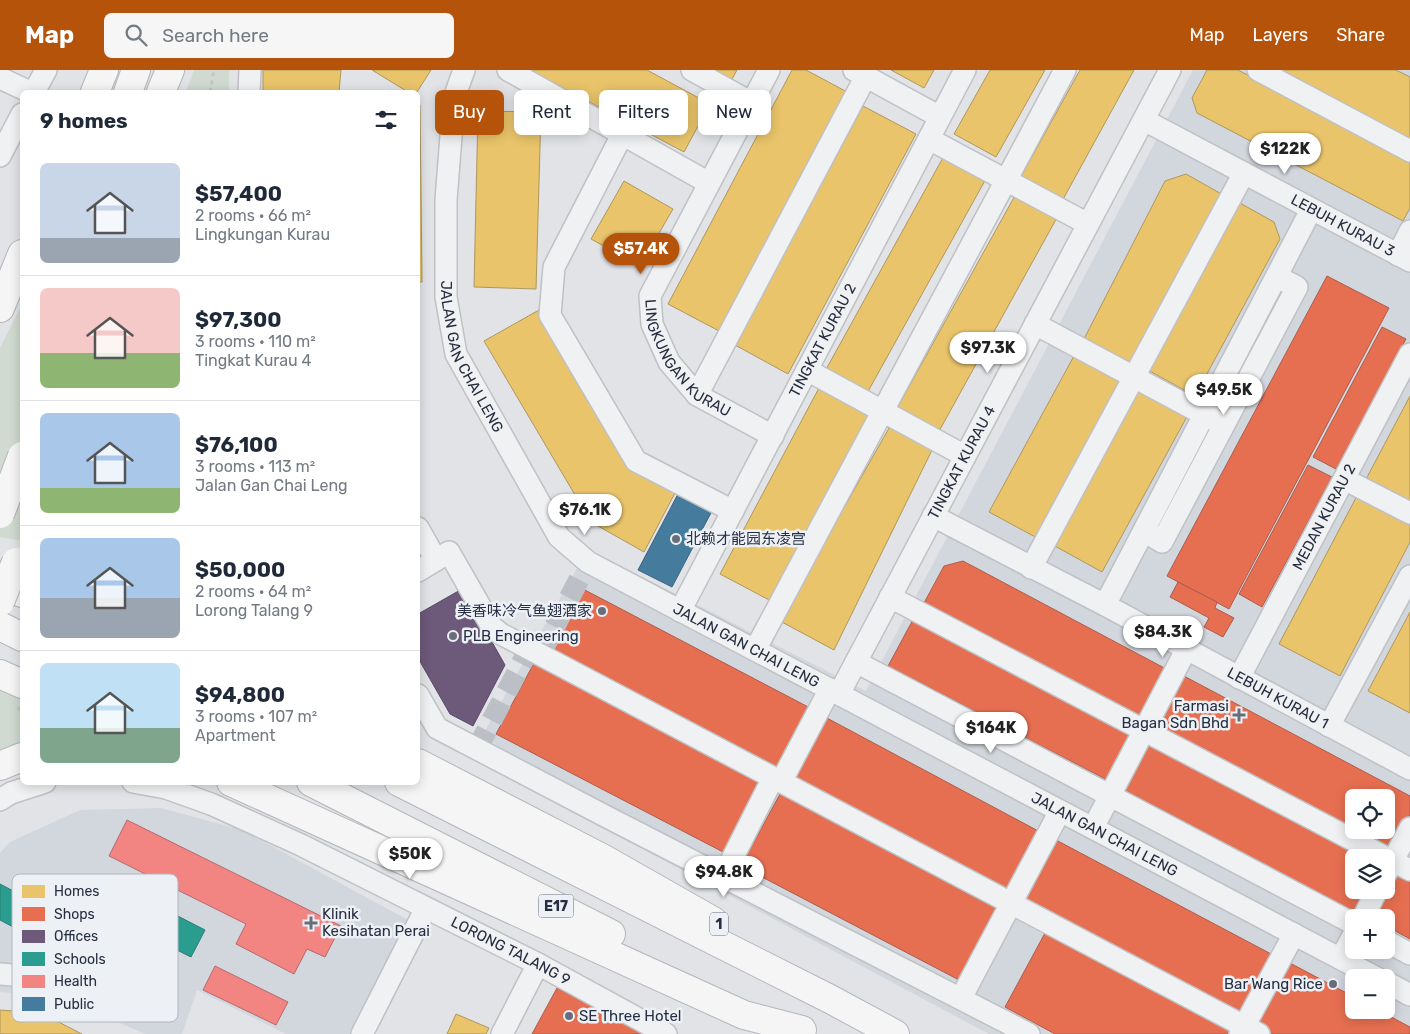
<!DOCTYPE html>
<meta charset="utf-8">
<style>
body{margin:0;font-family:Rubik,"Noto Sans SC",sans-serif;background:#f6f6f7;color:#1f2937;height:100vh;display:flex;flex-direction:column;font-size:19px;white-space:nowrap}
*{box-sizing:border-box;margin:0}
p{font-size:16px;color:#747a83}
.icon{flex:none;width:28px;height:28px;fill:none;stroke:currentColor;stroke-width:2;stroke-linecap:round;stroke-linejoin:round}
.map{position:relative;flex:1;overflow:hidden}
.details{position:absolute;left:20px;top:20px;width:400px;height:695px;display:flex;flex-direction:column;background:#fff;border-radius:8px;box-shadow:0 2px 12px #0003}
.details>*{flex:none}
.guide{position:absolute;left:435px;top:20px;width:475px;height:45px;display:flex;gap:10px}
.buttons{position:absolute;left:1345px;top:719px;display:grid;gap:10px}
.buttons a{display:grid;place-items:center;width:50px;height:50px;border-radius:8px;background:#fff;box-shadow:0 2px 12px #0003;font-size:25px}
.price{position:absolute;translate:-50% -42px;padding:0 11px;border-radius:18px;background:#fff;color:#222;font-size:16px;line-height:32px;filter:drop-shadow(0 1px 2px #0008)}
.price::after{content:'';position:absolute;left:50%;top:30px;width:15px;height:11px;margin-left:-8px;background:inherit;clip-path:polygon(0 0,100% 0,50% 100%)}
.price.active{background:#b45309;color:#fff}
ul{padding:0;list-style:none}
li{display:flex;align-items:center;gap:15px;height:125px;padding:0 20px}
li+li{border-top:1px solid #e0e1e3}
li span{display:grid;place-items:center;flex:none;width:140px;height:100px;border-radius:8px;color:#555}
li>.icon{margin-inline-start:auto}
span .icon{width:60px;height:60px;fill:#fffc;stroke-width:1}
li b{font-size:21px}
h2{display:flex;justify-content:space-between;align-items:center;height:60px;padding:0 20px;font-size:21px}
.chip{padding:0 18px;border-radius:8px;background:#fff;box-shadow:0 2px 12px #0003;font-size:18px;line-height:45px}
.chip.active{background:#b45309;color:#fff}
header{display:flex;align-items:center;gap:30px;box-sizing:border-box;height:70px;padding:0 25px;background:#b45309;color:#fff}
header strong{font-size:24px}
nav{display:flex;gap:28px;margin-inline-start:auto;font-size:18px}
.search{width:350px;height:45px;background:#f6f6f7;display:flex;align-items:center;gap:12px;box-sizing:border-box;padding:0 18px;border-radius:8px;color:#747a83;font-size:19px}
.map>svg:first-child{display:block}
</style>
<header>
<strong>Map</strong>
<div class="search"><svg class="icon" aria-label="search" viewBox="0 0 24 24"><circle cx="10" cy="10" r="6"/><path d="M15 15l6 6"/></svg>Search here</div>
<nav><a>Map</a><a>Layers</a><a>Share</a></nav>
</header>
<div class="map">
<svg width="1410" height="964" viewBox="0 0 1410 964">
<rect width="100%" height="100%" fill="#e1e3e6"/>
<g fill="#d2d6dd" fill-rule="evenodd">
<path d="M1193,0H1410V964H989L470,687L588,479L866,621ZM1354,728H1386V760H1354ZM1354,788H1386V820H1354ZM1354,848H1386V880H1354ZM1354,908H1386V940H1354Z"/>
<polygon points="161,738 242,760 408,850 353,964 286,964 197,920 182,964 145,964 58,926 0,922 0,783 10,772 80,740"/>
</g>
<g fill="#d0dad0">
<polygon points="194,0 229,0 229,22 186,22"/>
<polygon points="22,234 22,471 0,467 0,278"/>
<polygon points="0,609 22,620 22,677 0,685"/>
</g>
<g fill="#e9c46a" stroke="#ae975e">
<polygon points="263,0 341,0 339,22 263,22"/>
<polygon points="372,0 431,0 417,22 408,22"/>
<polygon points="529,0 647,0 710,34 684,82"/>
<polygon points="711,0 737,0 731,11"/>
<polygon points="792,0 806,0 849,23 721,262 668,234"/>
<polygon points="891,0 934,0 924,18"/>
<polygon points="990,0 1045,0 996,87 954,64"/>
<polygon points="1080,0 1134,0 1061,133 1019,110"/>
<polygon points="1207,0 1238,0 1410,91 1410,138 1403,151 1197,43 1192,28"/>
<polygon points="1275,0 1396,0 1410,7 1410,72"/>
<polygon points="418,35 420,35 422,212 418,212"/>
<polygon points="863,36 916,64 788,304 735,275"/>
<polygon points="478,41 541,42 536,219 474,217"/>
<polygon points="945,84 987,107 866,325 824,303"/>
<polygon points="1186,104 1225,126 1132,298 1084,269 1165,111"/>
<polygon points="624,111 673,139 640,196 591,169"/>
<polygon points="1017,122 1059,144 938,363 896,340"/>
<polygon points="1238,132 1274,152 1280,169 1195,326 1148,300"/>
<polygon points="539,240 630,395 675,423 644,482 591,452 484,271"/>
<polygon points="1075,284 1125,310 1039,469 989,442"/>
<polygon points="820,316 873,344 773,532 720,504"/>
<polygon points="1140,317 1189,343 1102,502 1053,475"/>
<polygon points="1410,326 1410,434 1365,411"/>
<polygon points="893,351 935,374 834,580 780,551"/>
<polygon points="1359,422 1410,449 1410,472 1340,606 1279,574"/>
<polygon points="1410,542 1410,643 1368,621"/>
<polygon points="0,940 41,943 82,964 0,964"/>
<polygon points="456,944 489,958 486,964 447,964"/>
</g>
<g fill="#e76f51" stroke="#ad5c4c" fill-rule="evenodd">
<polygon points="1327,206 1389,238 1229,539 1167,506"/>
<polygon points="1382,257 1406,269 1336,399 1313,387"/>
<polygon points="1308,395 1332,407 1262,537 1239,524"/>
<polygon points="963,491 1170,601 1144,650 924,533 944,496"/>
<polygon points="1178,512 1217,532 1215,538 1234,548 1223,567 1204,557 1209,548 1170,527"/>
<polygon points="583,519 812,639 779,701 550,582"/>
<polygon points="915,546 1137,662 1111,712 888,596"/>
<polygon points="534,593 762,712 725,783 496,664"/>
<path d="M1182,605L1410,726V745L1390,783L1153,658ZM1354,728H1386V760H1354Z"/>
<polygon points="825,647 1042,763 1009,824 792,708"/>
<polygon points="1148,668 1372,788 1354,788 1354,820 1369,820 1356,843 1121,718"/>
<polygon points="780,724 997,839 959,910 741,796"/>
<polygon points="1056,770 1273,885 1241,947 1023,831"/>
<polygon points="1394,799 1410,807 1410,869 1386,856 1386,848 1370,848 1386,820 1386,814"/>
<polygon points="1045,863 1232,962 1231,964 1055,964 1005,937"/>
<polygon points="1288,892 1354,927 1354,940 1378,940 1410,957 1410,964 1273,964 1253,953"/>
<polygon points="557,918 646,964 532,964"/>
</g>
<polygon fill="#6d597a" stroke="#584c69" points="462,519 505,595 473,656 450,644 418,588 418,544"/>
<g fill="#2a9d8f" stroke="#297c78">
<polygon points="102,807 205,860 191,887 87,835"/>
<polygon points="0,814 112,873 97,902 0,850"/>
</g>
<g fill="#f28482" stroke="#b56a6e">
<polygon points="127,750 341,856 325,887 307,879 294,904 236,874 246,854 109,786"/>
<polygon points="215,896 288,932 276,955 203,920"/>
</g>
<polygon fill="#457b9d" stroke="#3c6481" points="679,422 713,439 672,517 638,500"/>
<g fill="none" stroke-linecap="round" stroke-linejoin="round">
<g stroke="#bcbfc5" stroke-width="21" stroke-dasharray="21 11" stroke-linecap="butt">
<polyline points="540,585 588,492"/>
<polyline points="477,679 529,579"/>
</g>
<g stroke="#bfc1c4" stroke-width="24">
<g id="minor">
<path id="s1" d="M464,0L454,28L446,130V227L456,284L559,467L588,492L1377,908"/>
<polyline points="508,0 709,113"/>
<polyline points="692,0 752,33"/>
<path id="s2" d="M769,0L650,226L652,254L669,292L697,325L773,366"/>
<polyline points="854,0 940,47"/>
<polyline points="1258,0 1410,81"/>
<polyline points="0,8 30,22"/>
<polyline points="34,22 46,0"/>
<polyline points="249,22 250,0"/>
<path id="s3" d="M1144,50L1410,191"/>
<polyline points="622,65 554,197 550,245 636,391 733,441"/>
<polyline points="929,69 1088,154"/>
<polyline points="0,86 22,44"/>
<polyline points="1398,185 1410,161"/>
<polyline points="1035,254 1216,351"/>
<polyline points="807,300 965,386"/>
<polyline points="697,325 866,6"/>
<polyline points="1344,409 1410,443"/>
<path id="s4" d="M933,446L1105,535L1410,699"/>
<polyline points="418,458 436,490"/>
<polyline points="1144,461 1162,472 1297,217 1277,207"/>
<polyline points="1031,498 1244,103"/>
<polyline points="418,501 449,482 492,557 501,564 1259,964"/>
<polyline points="890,527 1410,800"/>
<polyline points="1105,535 1311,140"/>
<path id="s5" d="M680,541L965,0"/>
<polyline points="755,580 1065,0"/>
<polyline points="856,592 1354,854"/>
<path id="s6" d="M1239,608L1410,284"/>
<path id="s7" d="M839,624L1170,0"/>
<polyline points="418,625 437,658 607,747 1029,964"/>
<polyline points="1329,656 1410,506"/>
<path id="s8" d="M133,712L166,718L211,734L301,775L538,894L666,964"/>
<polyline points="781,712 830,619"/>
<polyline points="0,730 11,723 45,712"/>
<polyline points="1093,758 1186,580"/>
<polyline points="1387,802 1410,758"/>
<polyline points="723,807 773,708"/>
<polyline points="1363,848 1377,820"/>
<polyline points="1386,871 1410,884"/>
<polyline points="1341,888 1354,864"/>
<polyline points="0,904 84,911"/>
<polyline points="1386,912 1410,925"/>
<polyline points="961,928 1060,741"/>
<polyline points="362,964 426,838"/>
<polyline points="502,964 538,894"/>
<polyline points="1240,964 1294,864"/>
</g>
</g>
<g stroke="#b3b6bb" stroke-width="30">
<g id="highway">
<polyline points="95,22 104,0"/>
<polyline points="128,22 136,0"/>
<polyline points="161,22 170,0"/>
<polyline points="0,238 22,184"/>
<polyline points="0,512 22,523"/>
<polyline points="0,556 22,567"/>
<polyline points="0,604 22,614"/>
<polyline points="418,693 602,788 713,851"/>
<polyline points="0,696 22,687"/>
<polyline points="231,712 744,945 802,960"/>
<polyline points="311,712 611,864"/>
<polyline points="399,712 830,929 895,964"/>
</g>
</g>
<g stroke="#c2c4c9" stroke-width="3" stroke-dasharray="4 4" stroke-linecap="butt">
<polyline points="210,22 214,0"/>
<polyline points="18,637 22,643"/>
</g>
<use href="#minor" stroke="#f0f1f3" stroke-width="21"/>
<use href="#highway" stroke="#f5f5f6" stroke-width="28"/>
<g stroke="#b3b6bb" stroke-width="30" stroke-linecap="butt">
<g id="highway-bridge">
<polyline points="0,444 22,386"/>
<polyline points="0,532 16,492"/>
</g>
</g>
<use href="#highway-bridge" stroke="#f5f5f6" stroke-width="28"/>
</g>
<g fill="#676e7b" stroke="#edf1f6" stroke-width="2">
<circle cx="676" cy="469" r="5"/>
<circle cx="602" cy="541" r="5"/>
<circle cx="453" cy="566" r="5"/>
<path d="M1236.5 637.5h5v5h5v5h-5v5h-5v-5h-5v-5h5z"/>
<path d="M308.5 845.5h5v5h5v5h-5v5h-5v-5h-5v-5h5z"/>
<circle cx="1333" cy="914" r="5"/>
<circle cx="569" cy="946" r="5"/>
</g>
<g text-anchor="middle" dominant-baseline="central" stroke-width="5" stroke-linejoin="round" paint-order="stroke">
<g fill="#edf1f6" stroke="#626977" stroke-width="1">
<rect x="538.5" y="824.5" width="35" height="23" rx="4"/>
<rect x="710" y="842.5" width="18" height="23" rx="4"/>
</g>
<g font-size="14" font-weight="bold" fill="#262f41">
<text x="556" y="836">E17</text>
<text x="719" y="854">1</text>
</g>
<g font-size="15" fill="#262f41" stroke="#edf1f6">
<text stroke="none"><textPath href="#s3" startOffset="225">LEBUH KURAU 3</textPath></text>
<text stroke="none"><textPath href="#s5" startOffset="306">TINGKAT KURAU 2</textPath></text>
<text stroke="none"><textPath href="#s2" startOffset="332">LINGKUNGAN KURAU</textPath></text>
<text stroke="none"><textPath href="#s1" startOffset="294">JALAN GAN CHAI LENG</textPath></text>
<text stroke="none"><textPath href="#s7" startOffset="262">TINGKAT KURAU 4</textPath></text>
<text stroke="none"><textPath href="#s6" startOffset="182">MEDAN KURAU 2</textPath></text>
<text stroke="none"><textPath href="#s1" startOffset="714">JALAN GAN CHAI LENG</textPath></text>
<text stroke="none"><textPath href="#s4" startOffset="390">LEBUH KURAU 1</textPath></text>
<text stroke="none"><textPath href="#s1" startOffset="1119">JALAN GAN CHAI LENG</textPath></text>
<text stroke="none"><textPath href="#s8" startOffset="415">LORONG TALANG 9</textPath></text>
</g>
<g font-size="15" fill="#262f41" stroke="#edf1f6" text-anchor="start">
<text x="686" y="469">北赖才能园东凌宫</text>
<text x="592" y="541" text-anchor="end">美香味冷气鱼翅酒家</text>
<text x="463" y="566">PLB Engineering</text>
<text x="1229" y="636" text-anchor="end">Farmasi<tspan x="1229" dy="17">Bagan Sdn Bhd</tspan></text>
<text x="322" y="844">Klinik<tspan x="322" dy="17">Kesihatan Perai</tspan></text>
<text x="1323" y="914" text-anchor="end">Bar Wang Rice</text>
<text x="579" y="946">SE Three Hotel</text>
</g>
</g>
<rect x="12" y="804" width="166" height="148" rx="8" fill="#edf1f6" stroke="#b1b7c0" stroke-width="1"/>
<rect x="22" y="815" width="23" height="13" fill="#e9c46a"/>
<rect x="22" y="837" width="23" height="14" fill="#e76f51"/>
<rect x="22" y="860" width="23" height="13" fill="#6d597a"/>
<rect x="22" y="882" width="23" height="14" fill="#2a9d8f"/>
<rect x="22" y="905" width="23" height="13" fill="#f28482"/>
<rect x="22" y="927" width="23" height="14" fill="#457b9d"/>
<g font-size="14" fill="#262f41">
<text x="54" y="826">Homes</text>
<text x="54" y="849">Shops</text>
<text x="54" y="871">Offices</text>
<text x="54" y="894">Schools</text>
<text x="54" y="916">Health</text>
<text x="54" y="939">Public</text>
</g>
</svg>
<div class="buttons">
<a><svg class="icon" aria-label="locate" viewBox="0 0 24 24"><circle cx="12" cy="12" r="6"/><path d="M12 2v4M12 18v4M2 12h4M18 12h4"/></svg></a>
<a><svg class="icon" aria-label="layers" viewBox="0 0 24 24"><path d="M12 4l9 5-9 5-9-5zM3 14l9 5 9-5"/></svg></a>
<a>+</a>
<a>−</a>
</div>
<b class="price" style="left:1285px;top:105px">$122K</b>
<b class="price active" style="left:641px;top:205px">$57.4K</b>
<b class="price" style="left:988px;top:304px">$97.3K</b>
<b class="price" style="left:1224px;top:346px">$49.5K</b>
<b class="price" style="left:585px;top:466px">$76.1K</b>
<b class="price" style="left:1163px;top:588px">$84.3K</b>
<b class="price" style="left:991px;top:684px">$164K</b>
<b class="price" style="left:410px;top:810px">$50K</b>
<b class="price" style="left:724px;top:828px">$94.8K</b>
<div class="guide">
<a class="chip active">Buy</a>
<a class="chip">Rent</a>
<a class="chip">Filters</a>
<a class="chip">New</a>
</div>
<section class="details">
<h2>9 homes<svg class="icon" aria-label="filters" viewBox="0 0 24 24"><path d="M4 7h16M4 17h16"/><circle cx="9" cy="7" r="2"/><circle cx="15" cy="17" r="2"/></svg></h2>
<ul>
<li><span style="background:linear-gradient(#c9d6e8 75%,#9aa5b1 0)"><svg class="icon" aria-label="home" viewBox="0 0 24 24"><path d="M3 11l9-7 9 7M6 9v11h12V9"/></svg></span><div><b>$57,400</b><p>2 rooms · 66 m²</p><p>Lingkungan Kurau</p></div></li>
<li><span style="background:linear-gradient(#f6c9c9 65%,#8fb573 0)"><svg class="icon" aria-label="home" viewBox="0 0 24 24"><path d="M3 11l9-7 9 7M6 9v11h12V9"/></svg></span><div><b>$97,300</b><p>3 rooms · 110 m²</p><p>Tingkat Kurau 4</p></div></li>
<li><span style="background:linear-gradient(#a9c7e8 75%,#8fb573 0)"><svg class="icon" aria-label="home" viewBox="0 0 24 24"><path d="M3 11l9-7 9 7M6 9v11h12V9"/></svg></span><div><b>$76,100</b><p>3 rooms · 113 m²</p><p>Jalan Gan Chai Leng</p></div></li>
<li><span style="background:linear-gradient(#a9c7e8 60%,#9aa5b1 0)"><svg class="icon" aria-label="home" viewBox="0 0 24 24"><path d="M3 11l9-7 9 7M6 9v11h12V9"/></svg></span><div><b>$50,000</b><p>2 rooms · 64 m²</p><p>Lorong Talang 9</p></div></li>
<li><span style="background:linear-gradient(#bfe0f5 65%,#7fa58c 0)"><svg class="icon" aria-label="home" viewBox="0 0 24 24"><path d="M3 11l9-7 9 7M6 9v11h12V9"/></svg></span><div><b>$94,800</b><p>3 rooms · 107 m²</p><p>Apartment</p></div></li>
</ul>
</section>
</div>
